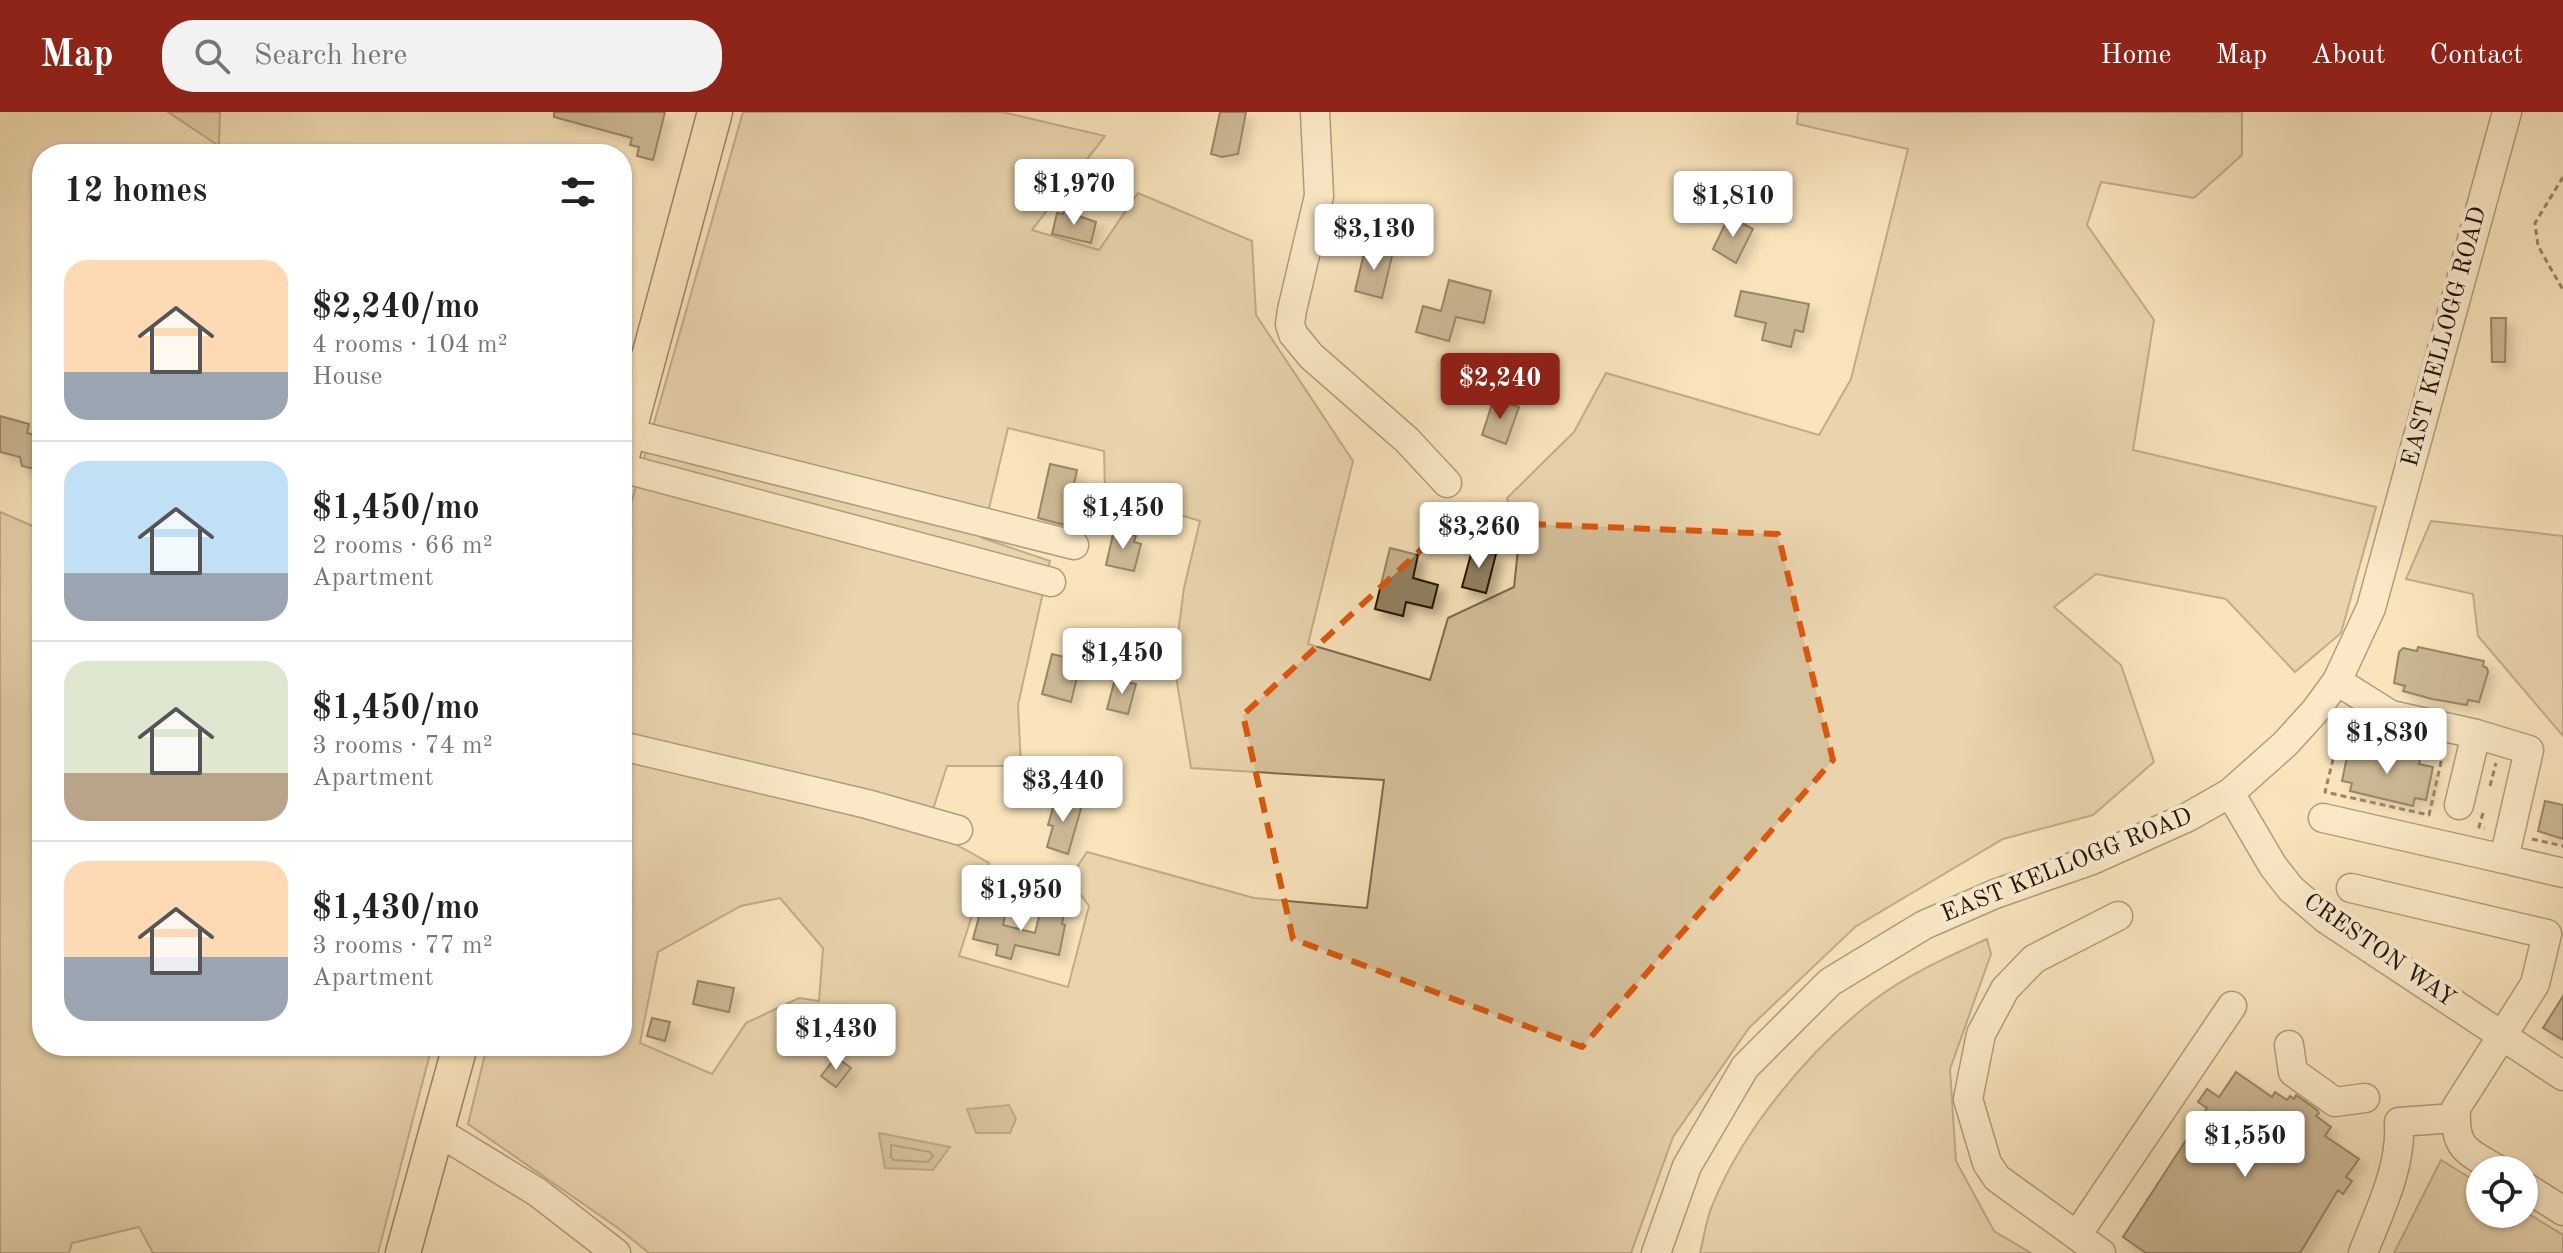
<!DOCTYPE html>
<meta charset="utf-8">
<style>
body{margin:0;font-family:"Old Standard TT",serif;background:#f2f2f2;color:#222;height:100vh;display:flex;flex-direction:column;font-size:30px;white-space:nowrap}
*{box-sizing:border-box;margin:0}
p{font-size:26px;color:#767676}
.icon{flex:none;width:44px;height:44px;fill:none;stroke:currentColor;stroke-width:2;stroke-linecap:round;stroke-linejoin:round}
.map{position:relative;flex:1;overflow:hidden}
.details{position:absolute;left:32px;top:32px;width:600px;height:912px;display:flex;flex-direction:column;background:#fff;border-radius:32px;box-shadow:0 2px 6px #0004}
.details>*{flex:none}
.controls{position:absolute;left:2466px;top:1044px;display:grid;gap:16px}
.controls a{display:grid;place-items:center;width:72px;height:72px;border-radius:50%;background:#fff;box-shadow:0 2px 6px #0004;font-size:40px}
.price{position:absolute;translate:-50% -68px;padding:0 18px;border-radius:8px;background:#fff;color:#222;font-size:26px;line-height:52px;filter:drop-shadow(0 2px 4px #0008)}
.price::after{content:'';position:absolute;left:50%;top:48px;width:24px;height:18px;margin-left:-12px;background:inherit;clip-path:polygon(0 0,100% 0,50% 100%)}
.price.on{background:#8f2418;color:#fff}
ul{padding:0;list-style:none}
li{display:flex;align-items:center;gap:24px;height:200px;padding:0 32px}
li+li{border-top:2px solid #e0e0e0}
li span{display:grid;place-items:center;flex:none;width:224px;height:160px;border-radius:24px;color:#555}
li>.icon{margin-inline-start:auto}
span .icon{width:96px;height:96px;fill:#fffc;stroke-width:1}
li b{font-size:34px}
h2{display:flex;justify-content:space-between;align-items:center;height:96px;padding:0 32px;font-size:34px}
header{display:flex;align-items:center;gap:48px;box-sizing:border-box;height:112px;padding:0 40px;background:#8f2418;color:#fff}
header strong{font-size:38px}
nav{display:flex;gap:44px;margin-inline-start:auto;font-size:28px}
.search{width:560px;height:72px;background:#f2f2f2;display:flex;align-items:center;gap:20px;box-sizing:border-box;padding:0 28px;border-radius:32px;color:#767676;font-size:30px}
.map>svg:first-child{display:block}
</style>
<header>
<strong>Map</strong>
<div class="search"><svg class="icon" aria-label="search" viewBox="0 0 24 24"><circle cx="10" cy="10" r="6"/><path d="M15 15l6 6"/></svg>Search here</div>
<nav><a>Home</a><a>Map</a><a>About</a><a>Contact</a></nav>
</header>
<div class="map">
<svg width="2563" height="1141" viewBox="0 0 2563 1141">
<defs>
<filter id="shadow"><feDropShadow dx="7" dy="7" stdDeviation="4" flood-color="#0004"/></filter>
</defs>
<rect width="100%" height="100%" fill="#f9e4bc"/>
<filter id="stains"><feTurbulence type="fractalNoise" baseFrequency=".0025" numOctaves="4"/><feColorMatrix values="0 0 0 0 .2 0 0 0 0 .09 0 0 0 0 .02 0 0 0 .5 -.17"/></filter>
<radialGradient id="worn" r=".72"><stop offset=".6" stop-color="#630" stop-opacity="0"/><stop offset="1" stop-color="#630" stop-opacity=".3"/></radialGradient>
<g fill="#d5c19c" stroke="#7c6a4e" stroke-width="2" fill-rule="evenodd">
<polygon points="168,0 220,0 219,34"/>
<path d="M743,0H1002L1105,24L1032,118L1099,138L1138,81L1252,129L1256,203L1353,349L1308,532L1430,568L1448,506L1514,475L1519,428L1507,386L1574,320L1606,261L1819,323L1851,267L1908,37L1797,12L1798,0H2242V43L2194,86L2101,70L2087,113L2154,208L2133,338L2376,395L2341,521L2295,560L2226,487L2096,462L2054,495L2121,553L2154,650L2093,703L2003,727L1855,815L1749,916L1673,1025L1631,1141H649L618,1116L468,1012L487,934H622V423ZM1008,316L1104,339L1105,380L1200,409L1184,476L1174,552L1191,656L1384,668L1367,796L1254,786L1087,740L1069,767L1089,794L1068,875L959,844L989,751L927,716L947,654H1021L1018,593L1050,449L982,426ZM780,786L823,836L819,889L799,886L746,911L712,962L640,931L658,840L741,794ZM879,1022H880L949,1035L886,1056Z"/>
<polygon points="0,400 42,418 42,934 432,934 378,1141 153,1141 139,1115 72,1131 69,1141 0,1141"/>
<polygon points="2431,409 2563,424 2563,624 2478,524 2473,482 2406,467"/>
<path d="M1987,827L1991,842L1950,957L1956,1049L1994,1119L2031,1141H1700C1704,1125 1706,1108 1712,1094C1743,1017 1809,938 1874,888C1908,862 1948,845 1987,827Z"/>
<polygon points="2441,1048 2480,1072 2480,1102 2524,1102 2524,1099 2563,1123 2563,1141 2394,1141"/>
</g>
<g fill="#b09d7c" stroke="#78664b" stroke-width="2">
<polygon points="1009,993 1016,1007 1010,1021 976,1021 967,997"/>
<polygon points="879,1022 879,1021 950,1035 933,1058 885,1056"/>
</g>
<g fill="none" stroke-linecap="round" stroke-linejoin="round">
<polygon stroke="#6a583e" stroke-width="2" points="891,1033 930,1040 933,1044 928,1050 894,1048 891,1045"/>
</g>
<g fill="#928062" stroke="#231401" stroke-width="2" filter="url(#shadow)">
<polygon points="554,0 665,0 653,48 637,44 639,35 630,33 632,26 554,5"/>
<polygon points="1220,0 1246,0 1238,42 1222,45 1211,42"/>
<polygon points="1064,99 1096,110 1091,131 1052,122 1057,101 1063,102"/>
<polygon points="1729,104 1753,117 1736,151 1713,137"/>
<polygon points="1366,133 1393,140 1382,186 1355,179"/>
<polygon points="1449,168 1491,179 1484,211 1456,205 1449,229 1416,220 1423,194 1441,199"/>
<polygon points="1741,179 1809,192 1803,220 1795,218 1791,235 1762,228 1766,211 1735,204"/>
<polygon points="2491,206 2506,206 2505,250 2492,250"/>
<polygon points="1494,286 1519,295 1506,332 1482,323"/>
<polygon points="0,304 29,312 27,321 42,325 39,358 22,354 20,345 0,340"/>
<polygon points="1050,352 1077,358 1065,413 1038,406"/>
<polygon points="1114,418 1136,424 1134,430 1141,432 1134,459 1106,453"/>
<polygon points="1473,435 1496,442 1486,481 1462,475"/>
<polygon points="1390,436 1418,443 1413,466 1438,473 1432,496 1406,490 1403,504 1375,497"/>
<polygon points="2418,535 2484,549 2483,554 2487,556 2488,560 2479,590 2468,588 2467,593 2432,587 2403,579 2405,574 2394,571 2399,540 2403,536 2417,539"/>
<polygon points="1052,542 1081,549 1071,590 1042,582"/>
<polygon points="1115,567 1136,572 1128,602 1107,597"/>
<polygon points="2349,635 2420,647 2419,652 2433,655 2426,688 2415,686 2413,694 2350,679 2352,671 2342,669"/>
<polygon points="1056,685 1082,693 1068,742 1047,735 1053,714 1048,713"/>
<polygon points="2545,689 2563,693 2563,727 2538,719"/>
<polygon points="1041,796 1064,801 1062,812 1065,813 1059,843 1015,833 1011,847 996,843 998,833 973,827 981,797 1005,804 1003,813 1035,821"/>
<polygon points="698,869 734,876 729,900 693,892"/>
<polygon points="2563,884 2563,928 2543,916"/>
<polygon points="652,906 670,910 665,929 647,924"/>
<polygon points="836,945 851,956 836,975 821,964"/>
<polygon points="2236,960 2272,985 2275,980 2287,988 2290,984 2294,987 2296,983 2317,998 2319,1001 2316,1004 2331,1015 2325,1024 2359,1047 2346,1065 2352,1069 2343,1082 2338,1078 2300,1141 2146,1141 2123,1125 2207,996 2198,990 2207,977 2219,985"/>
</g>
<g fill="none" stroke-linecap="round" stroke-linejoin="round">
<g stroke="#584830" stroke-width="31">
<g id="minor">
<polyline points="1315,0 1319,84 1292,198 1290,212 1293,222 1311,244 1407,328 1447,371"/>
<polyline points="628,321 1074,433"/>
<polyline points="622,356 1051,470"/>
<polyline points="2337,569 2391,603 2476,622 2529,638 2504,747 2563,761"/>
<polyline points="622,634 867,692 958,718"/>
<polyline points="2230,681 2273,754 2291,777 2326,807 2563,964"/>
<polyline points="2459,693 2476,622"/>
<polyline points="2323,706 2504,747"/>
<path d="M2351,776L2547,822L2535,872L2456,996C2454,1038 2466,1038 2498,1058"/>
<polyline points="2289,933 2293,960 2335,990 2365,986"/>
<polyline points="437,1019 537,1080 616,1141"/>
<polyline points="2524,1074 2563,1099"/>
<polyline points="2077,1123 2232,894"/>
<polyline points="1656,1141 1687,1054 1745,955 1830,870 1924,813 1995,782 2092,748 2188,705 2230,681 2285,632 2315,599 2337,569 2371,496 2507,0"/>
<polyline points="2101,1141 1997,1066 1987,1051 1968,987 1981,922 2005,877 2034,847 2118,804"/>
<path d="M2363,1141C2379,1100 2402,1055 2399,1010L2455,1006"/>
</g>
</g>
<g stroke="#231401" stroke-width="37">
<g id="major">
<polyline points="622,344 715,0"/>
<polyline points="403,1141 460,934"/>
</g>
</g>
<g stroke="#231401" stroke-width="3" stroke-dasharray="6 4" stroke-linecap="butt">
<polyline points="2563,65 2535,111 2538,134 2563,178"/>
<polyline points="2347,621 2336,635 2325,680 2429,703 2442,646 2347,621 2358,608"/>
<polyline points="2490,674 2496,651"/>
<polyline points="2483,701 2479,715 2485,716"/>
<polyline points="2532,727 2563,734"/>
</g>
<use href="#minor" stroke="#fbedd3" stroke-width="28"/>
<use href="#major" stroke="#f9e4bc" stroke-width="34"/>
</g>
<path d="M0 0H2563V1141H0ZM1452,409L1778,422L1833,648L1582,935L1293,827L1243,603Z" fill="#f9e4bc" fill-opacity=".55" fill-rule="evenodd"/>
<path fill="none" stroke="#de560b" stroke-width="6" stroke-dasharray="16 10" stroke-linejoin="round" d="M1452,409L1778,422L1833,648L1582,935L1293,827L1243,603Z"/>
<g text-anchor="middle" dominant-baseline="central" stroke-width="8" stroke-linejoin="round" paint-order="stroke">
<g font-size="24" fill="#231401" stroke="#fbedd3">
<text transform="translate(2445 225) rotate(-75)">EAST KELLOGG ROAD</text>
<text transform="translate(2067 754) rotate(-22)">EAST KELLOGG ROAD</text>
<text transform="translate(2379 839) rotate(35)">CRESTON WAY</text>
</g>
</g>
<rect width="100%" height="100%" filter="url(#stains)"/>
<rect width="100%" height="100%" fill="url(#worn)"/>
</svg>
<div class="controls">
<a><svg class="icon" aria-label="locate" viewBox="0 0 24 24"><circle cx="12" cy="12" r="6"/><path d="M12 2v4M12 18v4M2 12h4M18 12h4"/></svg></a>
</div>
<b class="price" style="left:1074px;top:115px">$1,970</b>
<b class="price" style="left:1733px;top:127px">$1,810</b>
<b class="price" style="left:1374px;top:160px">$3,130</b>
<b class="price on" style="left:1500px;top:309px">$2,240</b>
<b class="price" style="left:1123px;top:439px">$1,450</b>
<b class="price" style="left:1479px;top:458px">$3,260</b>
<b class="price" style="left:1122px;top:584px">$1,450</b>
<b class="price" style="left:2387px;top:664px">$1,830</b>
<b class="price" style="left:1063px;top:712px">$3,440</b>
<b class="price" style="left:1021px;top:821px">$1,950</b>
<b class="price" style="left:836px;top:960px">$1,430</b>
<b class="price" style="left:2245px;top:1067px">$1,550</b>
<section class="details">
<h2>12 homes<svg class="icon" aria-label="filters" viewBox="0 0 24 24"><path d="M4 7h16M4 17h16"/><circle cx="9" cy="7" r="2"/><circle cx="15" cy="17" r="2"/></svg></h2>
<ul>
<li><span style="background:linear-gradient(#ffd9b3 70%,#9aa5b1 0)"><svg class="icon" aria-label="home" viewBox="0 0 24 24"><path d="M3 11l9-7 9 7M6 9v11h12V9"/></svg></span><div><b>$2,240/mo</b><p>4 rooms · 104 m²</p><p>House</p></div></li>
<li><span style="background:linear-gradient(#bfe0f5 70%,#9aa5b1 0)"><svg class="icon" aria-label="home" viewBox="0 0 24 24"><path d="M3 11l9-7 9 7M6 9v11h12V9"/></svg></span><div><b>$1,450/mo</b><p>2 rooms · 66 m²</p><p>Apartment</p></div></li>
<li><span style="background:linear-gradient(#dfe7d0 70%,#b9a48a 0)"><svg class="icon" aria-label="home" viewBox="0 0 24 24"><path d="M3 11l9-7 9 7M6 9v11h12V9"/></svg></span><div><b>$1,450/mo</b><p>3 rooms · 74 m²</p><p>Apartment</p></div></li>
<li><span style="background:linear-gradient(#ffd9b3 60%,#9aa5b1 0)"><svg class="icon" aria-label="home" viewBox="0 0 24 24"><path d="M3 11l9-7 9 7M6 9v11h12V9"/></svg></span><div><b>$1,430/mo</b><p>3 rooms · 77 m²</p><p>Apartment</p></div></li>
</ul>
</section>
</div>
